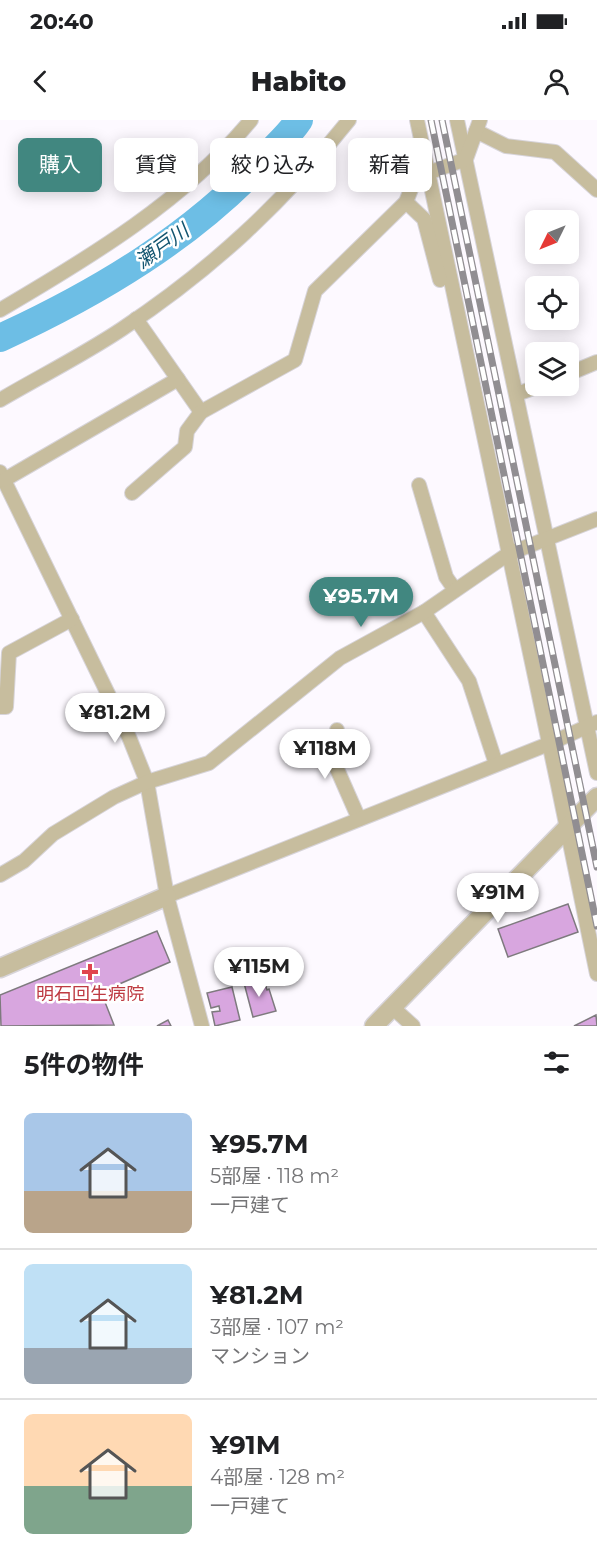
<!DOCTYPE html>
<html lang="ja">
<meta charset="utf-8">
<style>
body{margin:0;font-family:Montserrat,"Noto Sans JP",sans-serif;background:#f6f6f6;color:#202124;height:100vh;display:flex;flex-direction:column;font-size:22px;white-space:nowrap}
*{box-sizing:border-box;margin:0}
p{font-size:20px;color:#757577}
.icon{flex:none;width:33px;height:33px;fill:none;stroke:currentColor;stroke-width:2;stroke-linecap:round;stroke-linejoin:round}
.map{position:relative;height:906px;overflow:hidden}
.sheet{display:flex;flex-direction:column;background:#fff;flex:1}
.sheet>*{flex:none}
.guide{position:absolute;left:18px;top:18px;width:561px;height:54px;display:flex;gap:12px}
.needle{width:39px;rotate:227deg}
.controls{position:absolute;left:525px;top:90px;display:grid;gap:12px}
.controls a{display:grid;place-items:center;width:54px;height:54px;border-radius:9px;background:#fff;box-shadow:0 3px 15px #0003;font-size:30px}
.price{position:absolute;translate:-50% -51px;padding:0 14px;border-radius:21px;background:#fff;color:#222;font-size:20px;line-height:39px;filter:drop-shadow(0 2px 3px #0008)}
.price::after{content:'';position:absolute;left:50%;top:36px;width:18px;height:14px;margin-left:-9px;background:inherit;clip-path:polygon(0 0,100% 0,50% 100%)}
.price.current{background:#418780;color:#fff}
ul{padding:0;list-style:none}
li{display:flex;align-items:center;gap:18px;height:150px;padding:0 24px}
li+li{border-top:2px solid #e0e0e0}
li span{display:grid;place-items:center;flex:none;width:168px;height:120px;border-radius:9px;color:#555}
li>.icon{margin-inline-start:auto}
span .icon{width:72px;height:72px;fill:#fffc;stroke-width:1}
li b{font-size:26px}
h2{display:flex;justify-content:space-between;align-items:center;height:72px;padding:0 24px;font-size:26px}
.tag{padding:0 21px;border-radius:9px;background:#fff;box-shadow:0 3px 15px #0003;font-size:21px;line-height:54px}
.tag.current{background:#418780;color:#fff}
.status{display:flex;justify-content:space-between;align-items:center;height:42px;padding:0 30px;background:#fff;direction:ltr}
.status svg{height:16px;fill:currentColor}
header{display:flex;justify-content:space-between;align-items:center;height:78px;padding:0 24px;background:#fff;font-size:27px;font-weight:800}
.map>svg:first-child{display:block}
</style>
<div class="status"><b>20:40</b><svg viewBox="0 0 49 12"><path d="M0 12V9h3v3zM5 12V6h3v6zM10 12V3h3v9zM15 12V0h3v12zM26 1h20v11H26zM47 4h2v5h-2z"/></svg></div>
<header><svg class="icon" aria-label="back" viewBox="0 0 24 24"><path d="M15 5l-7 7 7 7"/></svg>Habito<svg class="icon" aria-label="person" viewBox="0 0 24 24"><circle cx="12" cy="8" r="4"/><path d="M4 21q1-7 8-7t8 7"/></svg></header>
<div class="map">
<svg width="597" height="906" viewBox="0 0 597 906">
<rect width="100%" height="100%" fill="#fdf9ff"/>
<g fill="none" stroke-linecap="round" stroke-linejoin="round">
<path stroke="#6dbee5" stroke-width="28" d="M0,218C98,173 192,117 266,37C277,25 290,14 299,0"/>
</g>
<g fill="#d8a6df" stroke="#7e7a7e" stroke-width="1.5">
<polygon points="568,784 578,812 508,837 498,809"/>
<polygon points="157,811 170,842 101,872 114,905 1,906 0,875"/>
<polygon points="263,858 267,870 269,869 276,891 253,897 244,863"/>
<polygon points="232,867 240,900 215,906 212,892 220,891 219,886 211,888 207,873"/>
<polygon points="596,895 597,906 574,906"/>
<polygon points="168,900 171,906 157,906"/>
</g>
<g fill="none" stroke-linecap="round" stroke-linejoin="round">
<g stroke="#d7d4d9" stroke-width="16">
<g id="minor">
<path d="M417,0C477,285 539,569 597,854"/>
<polyline points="457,0 597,653"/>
<polyline points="476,11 506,26 555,32 597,70"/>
<polyline points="406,82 424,99 440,160"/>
<path d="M0,190C89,138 185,80 251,0"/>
<polyline points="136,199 201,292 295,240 315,171 406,82 413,64 428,53 466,39 480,0"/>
<polyline points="568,254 597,242"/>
<polyline points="517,274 539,266"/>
<path d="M0,280C41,256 83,235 122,209C212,149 282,84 349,0"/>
<polyline points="0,352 129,617 147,662 167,776 202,906"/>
<polyline points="4,360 178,259"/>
<polyline points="419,365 446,457 455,470"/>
<polyline points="132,373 185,327 187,311 201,292"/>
<polyline points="424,492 469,561 496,644"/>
<polyline points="0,587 6,587 9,533 72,499"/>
<polyline points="337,610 337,649 359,699"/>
<polyline points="0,755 24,741 53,714 114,677 147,662 209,643 340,538 424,492 508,434 597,399"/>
<polyline points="167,776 551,623 597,602"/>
<polyline points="392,887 413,906"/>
</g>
</g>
<g stroke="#d7d4d9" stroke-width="21">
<g id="tertiary">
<polyline points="0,848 167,776"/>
<polyline points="374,906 597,677"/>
</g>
</g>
<use href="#minor" stroke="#c7bd9e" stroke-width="14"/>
<use href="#tertiary" stroke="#c7bd9e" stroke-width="18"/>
<g stroke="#918e92" stroke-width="7">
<g id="rail">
<polyline points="431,0 597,806"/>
<polyline points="442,0 597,747"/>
</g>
</g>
<use href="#rail" stroke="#fff" stroke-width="4.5" stroke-dasharray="14" stroke-linecap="butt"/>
</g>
<path fill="#e0444e" stroke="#fff" stroke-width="2" d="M87 843h6v6h6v6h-6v6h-6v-6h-6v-6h6z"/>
<g text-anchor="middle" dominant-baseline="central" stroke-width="5" stroke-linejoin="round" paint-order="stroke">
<g font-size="18" fill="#be3a42" stroke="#fff">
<text x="90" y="874">明石回生病院</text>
</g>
<g font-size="20" font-style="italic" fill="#135570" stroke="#fff">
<text transform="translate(162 126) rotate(-36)">瀬戸川</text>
</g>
</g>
</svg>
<div class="controls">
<a><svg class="needle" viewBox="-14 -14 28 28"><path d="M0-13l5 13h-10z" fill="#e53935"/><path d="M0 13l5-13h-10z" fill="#757577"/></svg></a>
<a><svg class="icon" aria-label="locate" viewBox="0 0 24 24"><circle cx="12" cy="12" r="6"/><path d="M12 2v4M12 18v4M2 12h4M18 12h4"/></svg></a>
<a><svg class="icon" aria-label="layers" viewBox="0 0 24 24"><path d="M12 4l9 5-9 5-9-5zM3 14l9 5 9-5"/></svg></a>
</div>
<b class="price current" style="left:361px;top:508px">¥95.7M</b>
<b class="price" style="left:115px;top:624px">¥81.2M</b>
<b class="price" style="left:325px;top:660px">¥118M</b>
<b class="price" style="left:498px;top:804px">¥91M</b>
<b class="price" style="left:259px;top:878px">¥115M</b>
<div class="guide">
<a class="tag current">購入</a>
<a class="tag">賃貸</a>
<a class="tag">絞り込み</a>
<a class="tag">新着</a>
</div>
</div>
<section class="sheet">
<h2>5件の物件<svg class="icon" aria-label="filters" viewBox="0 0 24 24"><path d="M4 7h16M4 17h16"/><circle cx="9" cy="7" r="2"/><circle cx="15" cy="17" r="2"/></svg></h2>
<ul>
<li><span style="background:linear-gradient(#a9c7e8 65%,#b9a48a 0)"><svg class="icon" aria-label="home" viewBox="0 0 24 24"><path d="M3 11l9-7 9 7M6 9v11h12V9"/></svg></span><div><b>¥95.7M</b><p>5部屋 · 118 m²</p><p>一戸建て</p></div></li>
<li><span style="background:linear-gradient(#bfe0f5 70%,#9aa5b1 0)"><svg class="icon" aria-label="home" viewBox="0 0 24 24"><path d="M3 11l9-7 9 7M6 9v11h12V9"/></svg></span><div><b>¥81.2M</b><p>3部屋 · 107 m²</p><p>マンション</p></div></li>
<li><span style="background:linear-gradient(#ffd9b3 60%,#7fa58c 0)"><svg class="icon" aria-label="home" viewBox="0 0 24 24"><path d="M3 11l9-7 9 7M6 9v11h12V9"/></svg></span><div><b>¥91M</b><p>4部屋 · 128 m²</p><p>一戸建て</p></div></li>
</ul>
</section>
